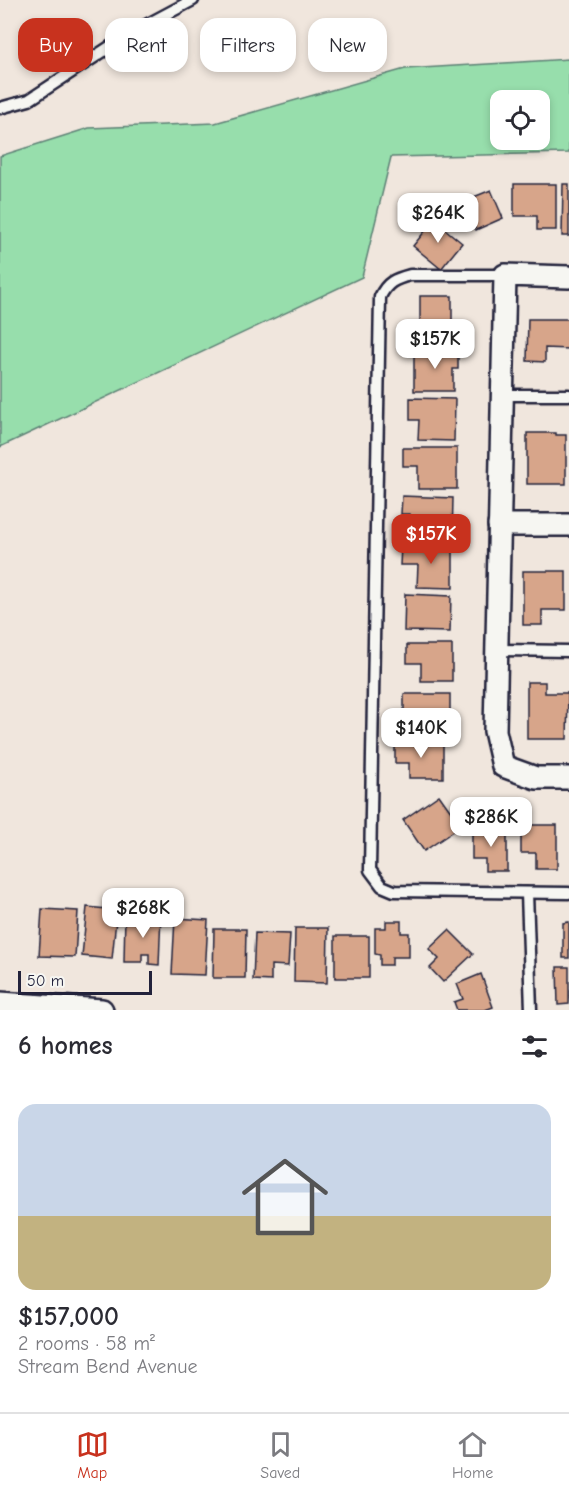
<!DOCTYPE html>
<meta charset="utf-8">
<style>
body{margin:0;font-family:"Comic Neue",sans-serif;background:#f2f2f3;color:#2b2b33;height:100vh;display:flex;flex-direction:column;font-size:22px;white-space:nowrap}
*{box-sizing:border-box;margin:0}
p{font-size:20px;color:#7c7c81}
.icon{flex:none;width:33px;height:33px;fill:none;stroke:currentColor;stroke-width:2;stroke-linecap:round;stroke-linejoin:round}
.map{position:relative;height:1010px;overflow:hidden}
.sheet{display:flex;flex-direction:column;background:#fff;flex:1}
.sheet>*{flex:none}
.hud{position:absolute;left:18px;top:18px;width:534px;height:54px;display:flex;gap:12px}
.fabs{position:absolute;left:490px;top:90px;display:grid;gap:12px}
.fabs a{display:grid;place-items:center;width:60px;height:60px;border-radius:12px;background:#fff;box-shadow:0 3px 9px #0003;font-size:30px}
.scale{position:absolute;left:18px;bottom:15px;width:134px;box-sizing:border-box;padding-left:6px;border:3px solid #22223b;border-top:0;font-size:16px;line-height:21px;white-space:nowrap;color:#22223b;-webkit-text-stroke:4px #f6f6f2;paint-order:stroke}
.price{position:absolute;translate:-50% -51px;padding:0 14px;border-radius:12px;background:#fff;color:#222;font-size:20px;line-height:39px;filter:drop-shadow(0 2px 3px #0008)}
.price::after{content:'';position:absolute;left:50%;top:36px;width:18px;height:14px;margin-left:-9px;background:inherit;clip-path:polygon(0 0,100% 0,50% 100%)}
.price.on{background:#c8321e;color:#fff}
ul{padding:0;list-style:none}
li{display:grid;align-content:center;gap:12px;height:318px;padding:0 18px}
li+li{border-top:2px solid #e1e1e2}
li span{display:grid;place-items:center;height:186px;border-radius:18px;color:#555}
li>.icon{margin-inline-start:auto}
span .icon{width:108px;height:108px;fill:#fffc;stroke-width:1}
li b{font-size:26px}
h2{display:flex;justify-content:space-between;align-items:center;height:72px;padding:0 18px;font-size:26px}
.tag{padding:0 21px;border-radius:18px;background:#fff;box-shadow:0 3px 9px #0003;font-size:21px;line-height:54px}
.tag.on{background:#c8321e;color:#fff}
.menu{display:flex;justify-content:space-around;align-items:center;height:84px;border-top:2px solid #e1e1e2;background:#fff;font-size:16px;color:#7c7c81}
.menu a{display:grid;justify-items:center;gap:3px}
.menu .on{color:#c8321e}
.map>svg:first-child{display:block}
</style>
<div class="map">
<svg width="569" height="1010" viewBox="0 0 569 1010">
<rect width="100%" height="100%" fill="#f0e6dd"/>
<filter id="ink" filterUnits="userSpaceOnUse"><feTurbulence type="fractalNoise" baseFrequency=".0167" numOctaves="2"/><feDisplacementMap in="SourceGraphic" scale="12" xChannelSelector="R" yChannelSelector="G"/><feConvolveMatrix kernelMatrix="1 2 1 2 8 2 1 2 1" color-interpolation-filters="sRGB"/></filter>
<g filter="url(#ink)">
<path fill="#97deac" stroke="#5c8074" stroke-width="1.5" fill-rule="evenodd" d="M569,59V153L391,157L362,277L0,447V156L89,128L215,123L405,69ZM501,100H540V140H501Z"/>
<g fill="#d7a58a" stroke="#22223b" stroke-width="1.5">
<polygon points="514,184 556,184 556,230 537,230 537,216 514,216"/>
<polygon points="563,184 569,184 569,236 562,236"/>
<polygon points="491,190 503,218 476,230 464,201"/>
<polygon points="434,220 462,243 441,269 413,246"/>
<rect x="420" y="296" width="32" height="42"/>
<polygon points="528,319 569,319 569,349 545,348 545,362 527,361"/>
<polygon points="414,350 458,350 458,369 453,369 453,391 414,391"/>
<polygon points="410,398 455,399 454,441 418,440 419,420 410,420"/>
<polygon points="527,433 556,433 556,435 566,435 566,484 527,484"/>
<polygon points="403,448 457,448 457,489 418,489 418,466 403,466"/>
<polygon points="402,496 453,498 452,540 410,539 410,514 401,514"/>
<polygon points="401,547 453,547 453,588 417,587 418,565 400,565"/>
<polygon points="523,571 566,571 566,610 542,610 542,625 523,625"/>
<polygon points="405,594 451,596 450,632 404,631"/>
<polygon points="407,645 452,645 452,681 421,681 421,663 407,663"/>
<polygon points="527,682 545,682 545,693 568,693 567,739 527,739"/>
<polygon points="404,694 450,694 450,728 420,728 420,712 404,712"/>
<polygon points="395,742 443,742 443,778 409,778 409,763 395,763"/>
<polygon points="439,795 461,826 424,851 403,820"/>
<polygon points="521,825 557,825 557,869 536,869 536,853 521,853"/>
<polygon points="472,828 507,828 507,871 485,871 485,859 472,859"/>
<polygon points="87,907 117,910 112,959 82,956"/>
<polygon points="42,909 78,911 75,957 39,956"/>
<polygon points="149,912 161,913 159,965 149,964 149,954 142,954 142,962 124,962 125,915 138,915 138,922 148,922"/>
<polygon points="175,918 208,920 205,975 172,974"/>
<polygon points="386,921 401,921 401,933 409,933 409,957 392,957 392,965 380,965 380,955 375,954 375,928 386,928"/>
<polygon points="569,922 569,958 563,958 563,923"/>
<polygon points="295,928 328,928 327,983 294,982"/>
<polygon points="214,929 246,929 245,978 213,978"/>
<polygon points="449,930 473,954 443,982 430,968 439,959 429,949"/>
<polygon points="255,933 290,934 288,966 271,965 271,981 253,980"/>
<rect x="335" y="936" width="34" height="42"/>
<polygon points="557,967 569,967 569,1004 558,1005"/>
<polygon points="481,974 493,1007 485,1010 457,1010 454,1002 463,999 457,984"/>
</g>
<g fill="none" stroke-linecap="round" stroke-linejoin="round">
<g stroke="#22223b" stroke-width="15">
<g id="lane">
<polyline points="0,108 29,100 131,33 193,0"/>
<path d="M505,275H410C395,279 387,282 380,297L370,870L382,886L394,891L569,893"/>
<polyline points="502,395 569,395"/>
<polyline points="496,650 569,651"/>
<polyline points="527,893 531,1010"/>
</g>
</g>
<g stroke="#22223b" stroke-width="26">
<g id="street">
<polyline points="569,277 505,275 495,731 503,766 536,778 569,778"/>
<polyline points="499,525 569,525"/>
<polyline points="0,1003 102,1010"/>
</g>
</g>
<use href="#lane" stroke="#f6f6f2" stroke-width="10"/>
<use href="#street" stroke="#f6f6f2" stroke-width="21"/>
</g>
</g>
</svg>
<div class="fabs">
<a><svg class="icon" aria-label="locate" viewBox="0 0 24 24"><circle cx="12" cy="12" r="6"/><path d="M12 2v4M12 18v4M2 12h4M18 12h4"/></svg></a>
</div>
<div class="scale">50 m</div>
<b class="price" style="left:438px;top:244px">$264K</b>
<b class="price" style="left:435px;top:370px">$157K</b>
<b class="price on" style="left:431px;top:565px">$157K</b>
<b class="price" style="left:421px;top:759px">$140K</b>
<b class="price" style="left:491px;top:848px">$286K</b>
<b class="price" style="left:143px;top:939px">$268K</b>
<div class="hud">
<a class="tag on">Buy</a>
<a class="tag">Rent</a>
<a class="tag">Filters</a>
<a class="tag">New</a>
</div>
</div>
<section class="sheet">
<h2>6 homes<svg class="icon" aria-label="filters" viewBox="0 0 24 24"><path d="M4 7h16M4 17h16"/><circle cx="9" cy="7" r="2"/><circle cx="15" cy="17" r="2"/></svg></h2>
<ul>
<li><span style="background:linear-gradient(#c9d6e8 60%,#c2b280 0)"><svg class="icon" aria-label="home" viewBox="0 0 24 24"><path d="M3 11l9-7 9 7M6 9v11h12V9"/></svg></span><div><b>$157,000</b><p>2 rooms · 58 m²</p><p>Stream Bend Avenue</p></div></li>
</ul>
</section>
<nav class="menu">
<a class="on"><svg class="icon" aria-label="map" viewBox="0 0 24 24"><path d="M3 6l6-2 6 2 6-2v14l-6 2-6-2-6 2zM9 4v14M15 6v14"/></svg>Map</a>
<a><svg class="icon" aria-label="saved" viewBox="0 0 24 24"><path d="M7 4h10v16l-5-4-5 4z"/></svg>Saved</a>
<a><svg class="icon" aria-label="home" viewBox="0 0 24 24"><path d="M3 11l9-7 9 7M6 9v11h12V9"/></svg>Home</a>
</nav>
